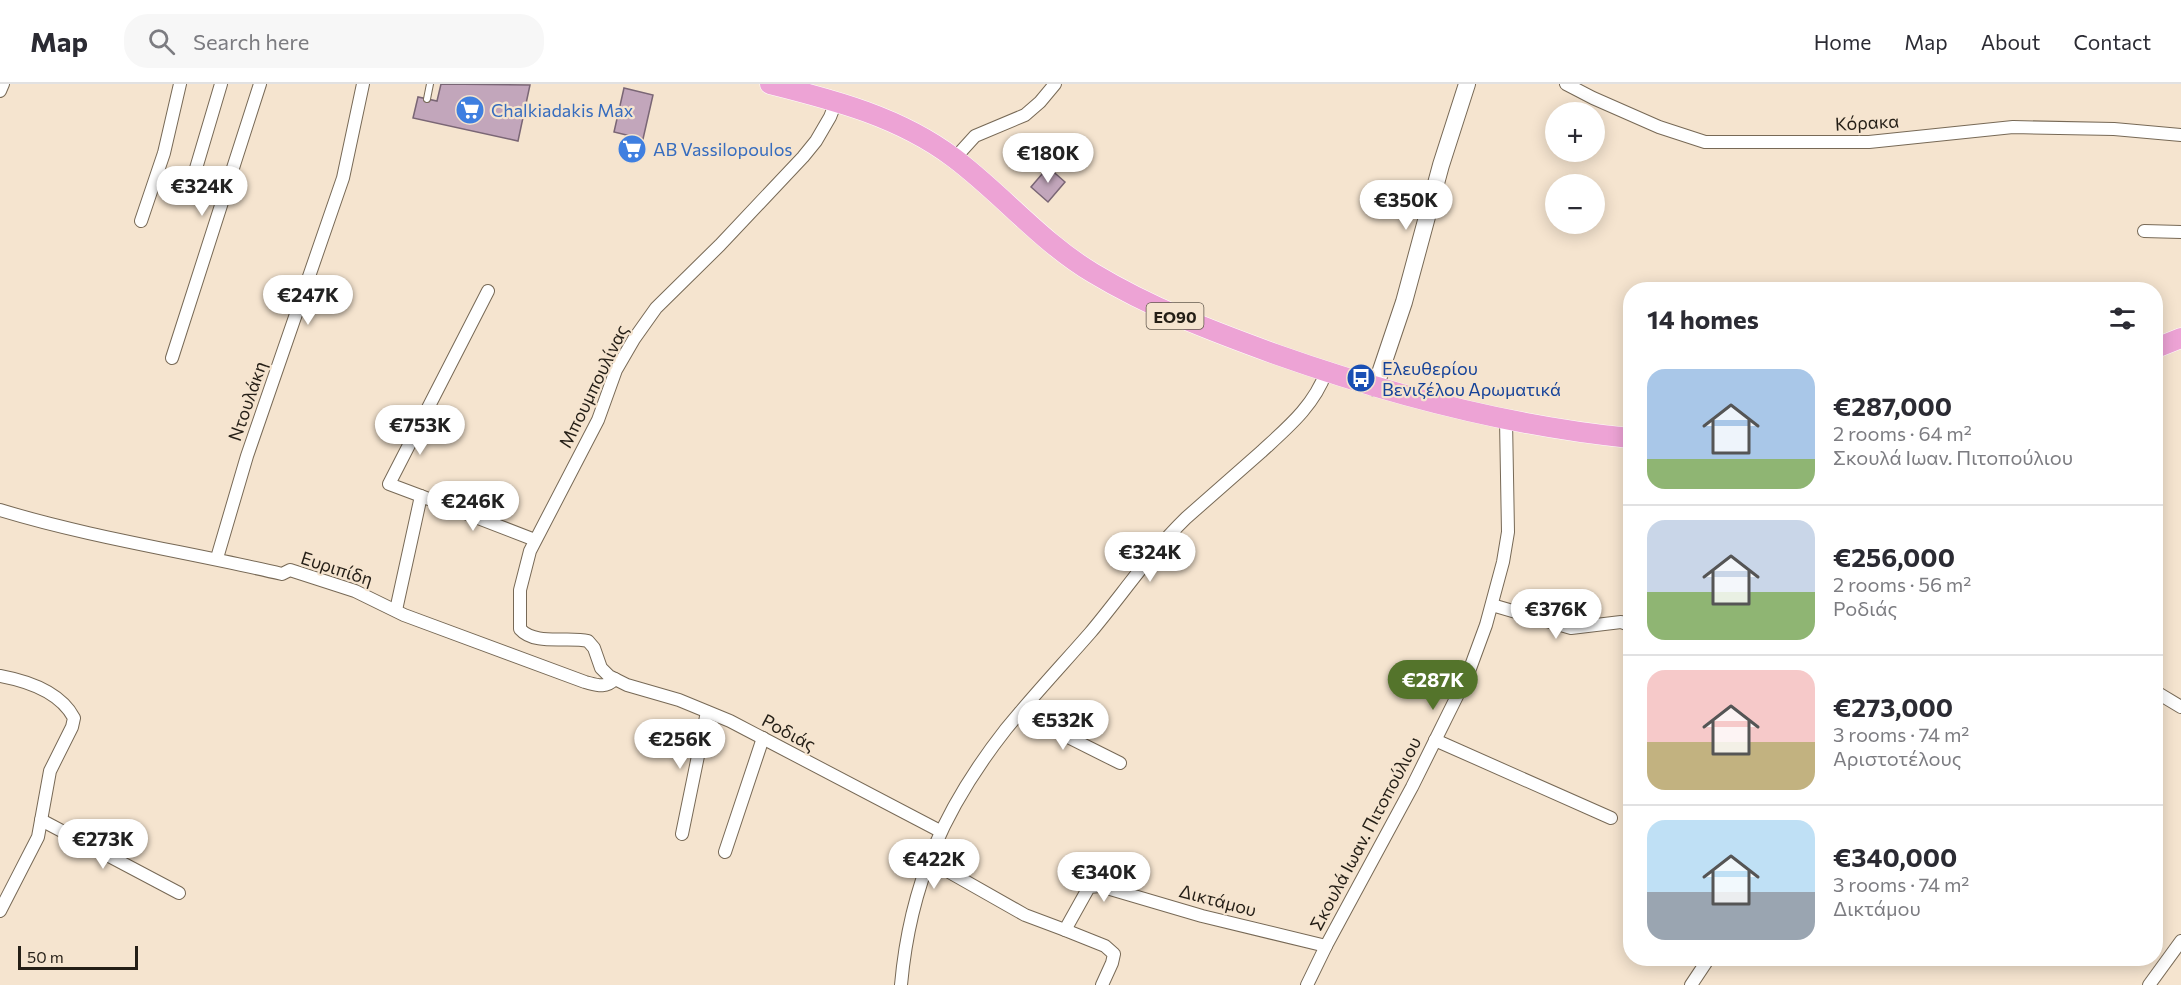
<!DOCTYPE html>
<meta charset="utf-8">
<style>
body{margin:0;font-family:Commissioner,sans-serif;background:#f7f7f7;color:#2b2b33;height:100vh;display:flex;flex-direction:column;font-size:22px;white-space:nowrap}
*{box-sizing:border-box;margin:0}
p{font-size:20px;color:#7c7c81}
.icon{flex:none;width:33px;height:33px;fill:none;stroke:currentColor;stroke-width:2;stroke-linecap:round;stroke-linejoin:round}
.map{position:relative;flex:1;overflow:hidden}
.panel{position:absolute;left:1623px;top:198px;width:540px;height:684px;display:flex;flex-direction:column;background:#fff;border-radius:24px;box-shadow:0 3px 15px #0003}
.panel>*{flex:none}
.buttons{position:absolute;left:1545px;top:18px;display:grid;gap:12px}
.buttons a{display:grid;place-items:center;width:60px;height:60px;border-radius:50%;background:#fff;box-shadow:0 3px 15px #0003;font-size:30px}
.scale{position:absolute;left:18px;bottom:15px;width:120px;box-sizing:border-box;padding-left:6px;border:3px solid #241e16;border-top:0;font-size:16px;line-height:21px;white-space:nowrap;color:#241e16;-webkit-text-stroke:4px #f5e4cf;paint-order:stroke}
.price{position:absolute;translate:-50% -51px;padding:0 14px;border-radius:21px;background:#fff;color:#222;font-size:20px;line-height:39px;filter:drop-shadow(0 2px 3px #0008)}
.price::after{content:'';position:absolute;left:50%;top:36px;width:18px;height:14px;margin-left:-9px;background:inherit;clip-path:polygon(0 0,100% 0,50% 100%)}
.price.on{background:#54742b;color:#fff}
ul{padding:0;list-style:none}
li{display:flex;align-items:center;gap:18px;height:150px;padding:0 24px}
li+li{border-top:2px solid #e1e1e2}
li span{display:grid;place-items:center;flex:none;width:168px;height:120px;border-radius:18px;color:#555}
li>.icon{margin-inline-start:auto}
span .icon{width:72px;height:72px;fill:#fffc;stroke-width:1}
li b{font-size:26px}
h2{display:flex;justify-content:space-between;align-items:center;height:72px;padding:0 24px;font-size:26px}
header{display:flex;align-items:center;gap:36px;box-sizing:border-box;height:84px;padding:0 30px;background:#fff;border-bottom:2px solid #e1e1e2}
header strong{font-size:28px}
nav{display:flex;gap:33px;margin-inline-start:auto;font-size:21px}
.search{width:420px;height:54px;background:#f7f7f7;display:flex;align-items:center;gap:15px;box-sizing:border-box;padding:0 21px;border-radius:24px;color:#7c7c81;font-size:22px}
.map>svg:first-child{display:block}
</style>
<header>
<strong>Map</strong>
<div class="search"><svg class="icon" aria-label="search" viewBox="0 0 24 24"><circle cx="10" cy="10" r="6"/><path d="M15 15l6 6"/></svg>Search here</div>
<nav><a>Home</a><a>Map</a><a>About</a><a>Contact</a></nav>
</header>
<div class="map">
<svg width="2181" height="901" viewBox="0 0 2181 901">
<rect width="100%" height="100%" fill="#f5e4cf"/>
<g fill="#c2a6bb" stroke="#7a6675" stroke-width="1.5">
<polygon points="441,0 530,1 518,57 413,34 418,13 437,17"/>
<polygon points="624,4 653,11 643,55 614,48"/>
<polygon points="1048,83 1065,98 1048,118 1031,103"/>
</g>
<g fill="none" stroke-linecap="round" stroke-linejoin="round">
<g stroke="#776956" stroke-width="8">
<polyline id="service" points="427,15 430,0"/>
</g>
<g stroke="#776956" stroke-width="14">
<g id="minor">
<polyline points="1566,0 1593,14 1659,43 1705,58 1869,58 2013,43 2114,45 2181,51"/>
<polyline points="0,7 3,0"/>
<path d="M836,18L830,33L816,57L803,73L720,161L656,224L634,255L616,286L598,336L530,467L520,506V545C535,562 568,552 588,557L594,564L601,584L609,592L627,601L679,616L730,637L940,747"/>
<polyline points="955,74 975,52 1025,31 1040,18 1055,0"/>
<polyline points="189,108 221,0"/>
<polyline points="141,137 164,69 180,0"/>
<polyline points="2144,147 2181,148"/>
<polyline points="172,274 260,0"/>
<polyline points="421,412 535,456"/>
<path d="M0,426C92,454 188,468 282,490L290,486L355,507L404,531L585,598C597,601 605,605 615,595"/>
<polyline points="217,474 247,372 343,94 363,0"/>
<polyline points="1492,521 1571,544 1621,538 1630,541"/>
<polyline points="396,526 421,412 389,400 488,207"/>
<path d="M0,592C27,597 60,608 74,634L72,643L50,687L38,753L0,827"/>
<polyline points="2156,608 2181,623"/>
<polyline points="1020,629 1120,679"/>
<polyline points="1435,656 1611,734"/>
<polyline points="41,736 179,809"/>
<polyline points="682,750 707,628"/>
<polyline points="725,768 763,654"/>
<polyline points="928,776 1025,831 1065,846 1089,803 1100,802 1202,832 1326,862"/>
<polyline points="1065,846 1105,862 1114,870 1112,879 1102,901"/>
<path d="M901,901C910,800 944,724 1006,645C1033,612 1062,581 1090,549C1122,511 1150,469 1186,434C1211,412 1236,390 1261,368C1287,344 1314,322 1326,288"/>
<polyline points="1307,901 1326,862 1412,703 1468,590 1486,541 1503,478 1508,448 1506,336"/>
<polyline points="1691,901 1709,874"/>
<polyline points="2149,901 2181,857"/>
</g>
</g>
<g stroke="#776956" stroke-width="18">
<polyline id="tertiary" points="1375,304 1404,218 1441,81 1467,0"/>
</g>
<g stroke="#fff" stroke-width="21">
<g id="primary">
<path d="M770,0C834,16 900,33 954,74C1002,110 1041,158 1093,189C1151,224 1212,247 1275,270C1391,311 1508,342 1630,354"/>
<polyline points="2156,264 2181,254"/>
</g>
</g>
<use href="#service" stroke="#fff" stroke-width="6"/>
<use href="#minor" stroke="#fff" stroke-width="12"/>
<use href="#tertiary" stroke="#fff" stroke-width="16"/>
<use href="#primary" stroke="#eda3d5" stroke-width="20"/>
</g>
<defs>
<g id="supermarket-disc" transform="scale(1.5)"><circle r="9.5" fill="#3f7fe0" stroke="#f5e4cf"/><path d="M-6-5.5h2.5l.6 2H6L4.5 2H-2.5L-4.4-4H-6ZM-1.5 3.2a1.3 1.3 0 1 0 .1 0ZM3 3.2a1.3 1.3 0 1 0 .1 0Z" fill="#fff"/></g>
<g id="bus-disc" transform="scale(1.5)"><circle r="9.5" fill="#1a4fb4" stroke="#f5e4cf"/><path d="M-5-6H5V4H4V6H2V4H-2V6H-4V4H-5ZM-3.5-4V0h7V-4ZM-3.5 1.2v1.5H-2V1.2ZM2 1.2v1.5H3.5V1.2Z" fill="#fff"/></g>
</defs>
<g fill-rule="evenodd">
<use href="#supermarket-disc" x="470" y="26"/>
<use href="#supermarket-disc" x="632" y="65"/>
<use href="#bus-disc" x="1361" y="294"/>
</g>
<g text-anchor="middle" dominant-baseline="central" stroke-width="4.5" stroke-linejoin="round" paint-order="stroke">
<rect fill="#f5e4cf" stroke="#63594e" stroke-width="1.5" x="1146.5" y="219" width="57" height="26" rx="4.5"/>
<g font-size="16" font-weight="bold" fill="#241e16">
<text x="1175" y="232">ΕΟ90</text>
</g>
<g font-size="18" fill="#366cbe" stroke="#f5e4cf" text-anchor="start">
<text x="491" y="26">Chalkiadakis Max</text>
<text x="653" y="65">AB Vassilopoulos</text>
</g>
<g font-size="18" fill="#241e16" stroke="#f5e4cf">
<text transform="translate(1867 38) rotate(-3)">Κόρακα</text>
<text transform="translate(593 302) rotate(-64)">Μπουμπουλίνας</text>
<text transform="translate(247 317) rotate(-71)">Ντουλάκη</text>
<text transform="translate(337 484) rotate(18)">Ευριπίδη</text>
<text transform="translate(789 648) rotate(28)">Ροδιάς</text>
<text transform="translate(1365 749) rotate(-62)">Σκουλά Ιωαν. Πιτοπούλιου</text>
<text transform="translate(1218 816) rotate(15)">Δικτάμου</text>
</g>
<g font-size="18" fill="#164399" stroke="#f5e4cf" text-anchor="start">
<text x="1382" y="284">Ελευθερίου<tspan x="1382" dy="21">Βενιζέλου Αρωματικά</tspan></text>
</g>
</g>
</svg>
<div class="buttons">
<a>+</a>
<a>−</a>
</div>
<div class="scale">50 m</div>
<b class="price" style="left:1048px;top:100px">€180K</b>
<b class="price" style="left:202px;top:133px">€324K</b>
<b class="price" style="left:1406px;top:147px">€350K</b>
<b class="price" style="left:308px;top:242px">€247K</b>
<b class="price" style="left:420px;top:372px">€753K</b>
<b class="price" style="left:473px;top:448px">€246K</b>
<b class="price" style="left:1150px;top:499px">€324K</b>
<b class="price" style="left:1556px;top:556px">€376K</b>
<b class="price on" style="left:1433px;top:627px">€287K</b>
<b class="price" style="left:1063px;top:667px">€532K</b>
<b class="price" style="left:680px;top:686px">€256K</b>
<b class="price" style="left:103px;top:786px">€273K</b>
<b class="price" style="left:934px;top:806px">€422K</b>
<b class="price" style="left:1104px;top:819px">€340K</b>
<section class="panel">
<h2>14 homes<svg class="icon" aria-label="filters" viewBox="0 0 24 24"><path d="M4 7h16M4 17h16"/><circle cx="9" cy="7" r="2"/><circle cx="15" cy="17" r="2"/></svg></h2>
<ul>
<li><span style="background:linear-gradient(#a9c7e8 75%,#8fb573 0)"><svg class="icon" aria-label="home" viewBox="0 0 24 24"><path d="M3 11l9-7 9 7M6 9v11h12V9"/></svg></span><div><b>€287,000</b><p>2 rooms · 64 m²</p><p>Σκουλά Ιωαν. Πιτοπούλιου</p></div></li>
<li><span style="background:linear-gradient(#c9d6e8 60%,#8fb573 0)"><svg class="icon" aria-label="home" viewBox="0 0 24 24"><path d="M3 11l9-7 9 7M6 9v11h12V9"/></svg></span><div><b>€256,000</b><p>2 rooms · 56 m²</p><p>Ροδιάς</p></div></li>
<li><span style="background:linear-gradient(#f6c9c9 60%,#c2b280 0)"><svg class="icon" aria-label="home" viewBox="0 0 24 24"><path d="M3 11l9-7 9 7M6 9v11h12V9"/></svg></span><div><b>€273,000</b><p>3 rooms · 74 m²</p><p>Αριστοτέλους</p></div></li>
<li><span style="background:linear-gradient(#bfe0f5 60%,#9aa5b1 0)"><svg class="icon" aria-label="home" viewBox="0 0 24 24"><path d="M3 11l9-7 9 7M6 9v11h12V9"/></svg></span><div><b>€340,000</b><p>3 rooms · 74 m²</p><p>Δικτάμου</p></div></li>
</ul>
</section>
</div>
